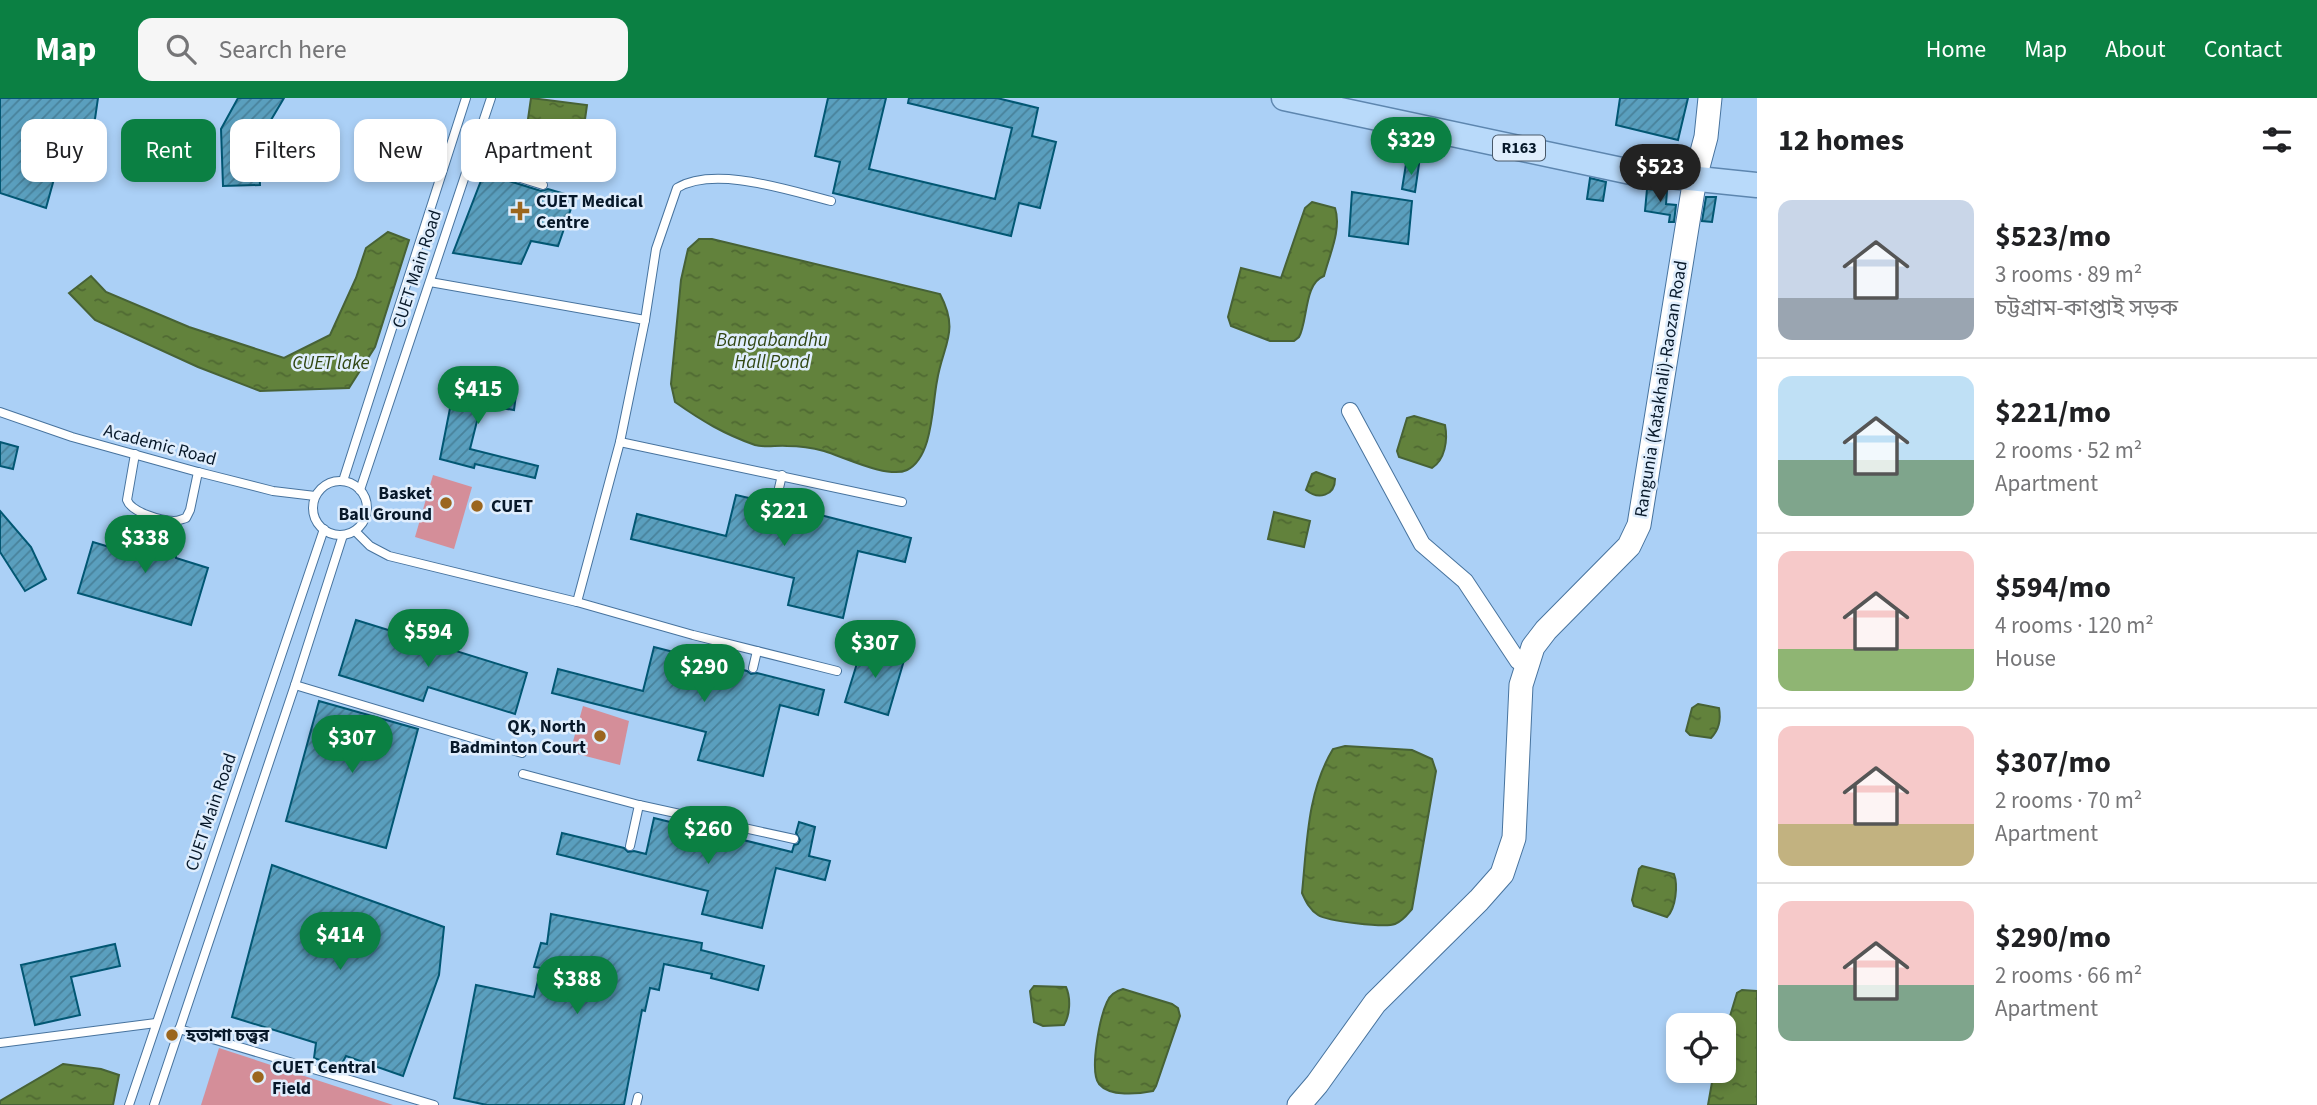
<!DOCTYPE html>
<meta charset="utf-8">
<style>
body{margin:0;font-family:"Source Sans 3","Noto Sans Bengali",sans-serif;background:#f6f6f6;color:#202124;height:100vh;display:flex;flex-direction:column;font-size:26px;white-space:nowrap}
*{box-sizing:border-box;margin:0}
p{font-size:23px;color:#757577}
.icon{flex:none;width:38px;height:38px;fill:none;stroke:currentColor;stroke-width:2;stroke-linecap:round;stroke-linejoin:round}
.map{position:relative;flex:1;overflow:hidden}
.sheet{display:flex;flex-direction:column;background:#fff;width:560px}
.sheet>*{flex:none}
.hud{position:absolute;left:21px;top:21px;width:665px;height:63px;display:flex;gap:14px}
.controls{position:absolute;left:1666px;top:915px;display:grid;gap:14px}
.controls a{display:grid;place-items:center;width:70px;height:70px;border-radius:14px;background:#fff;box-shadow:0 4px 10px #0003;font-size:35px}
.price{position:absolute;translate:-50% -60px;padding:0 16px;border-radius:24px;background:#0b8043;color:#fff;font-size:23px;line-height:46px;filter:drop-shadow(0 2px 4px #0008)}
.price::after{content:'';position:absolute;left:50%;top:42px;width:21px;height:16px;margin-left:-10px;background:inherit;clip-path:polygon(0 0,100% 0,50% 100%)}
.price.on{background:#222;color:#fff}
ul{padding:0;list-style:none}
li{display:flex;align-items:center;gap:21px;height:175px;padding:0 21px}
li+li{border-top:2px solid #e0e0e0}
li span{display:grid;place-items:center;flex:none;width:196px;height:140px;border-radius:14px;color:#555}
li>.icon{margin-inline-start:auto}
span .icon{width:84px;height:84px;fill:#fffc;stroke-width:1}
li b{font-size:30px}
h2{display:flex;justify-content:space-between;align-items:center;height:84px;padding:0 21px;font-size:30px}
.chip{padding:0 24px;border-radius:14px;background:#fff;box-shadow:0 4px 10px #0003;font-size:24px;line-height:63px}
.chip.on{background:#0b8043;color:#fff}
header{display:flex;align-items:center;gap:42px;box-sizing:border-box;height:98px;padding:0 35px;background:#0b8043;color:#fff}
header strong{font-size:33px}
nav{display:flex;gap:38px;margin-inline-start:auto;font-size:24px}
.search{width:490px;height:63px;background:#f6f6f6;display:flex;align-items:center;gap:18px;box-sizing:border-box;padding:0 24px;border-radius:14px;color:#757577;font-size:26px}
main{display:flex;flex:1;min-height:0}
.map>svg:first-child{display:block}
</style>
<header>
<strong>Map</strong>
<div class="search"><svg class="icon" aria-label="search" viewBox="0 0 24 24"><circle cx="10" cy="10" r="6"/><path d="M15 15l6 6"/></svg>Search here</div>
<nav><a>Home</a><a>Map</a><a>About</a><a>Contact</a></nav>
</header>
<main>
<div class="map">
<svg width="1757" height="1007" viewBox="0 0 1757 1007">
<defs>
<pattern id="water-ripples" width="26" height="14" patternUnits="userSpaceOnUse" patternTransform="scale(1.75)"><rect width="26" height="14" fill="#62823c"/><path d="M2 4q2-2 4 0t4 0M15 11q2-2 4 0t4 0" fill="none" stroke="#4f6932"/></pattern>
<pattern id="building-hatch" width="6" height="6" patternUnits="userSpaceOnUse" patternTransform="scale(1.75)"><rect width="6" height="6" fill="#5a9fbe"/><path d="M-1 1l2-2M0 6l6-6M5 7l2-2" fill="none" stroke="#48819a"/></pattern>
</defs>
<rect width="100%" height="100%" fill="#abd0f6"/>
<g fill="#d48e99">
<polygon points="433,377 472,389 454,451 415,439"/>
<polygon points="583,608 629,623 620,667 570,654"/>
<polygon points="219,950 393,1007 201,1007"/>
</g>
<g fill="url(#water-ripples)" stroke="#476236" stroke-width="2">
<polygon points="531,0 587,7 578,71 522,63"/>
<path d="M1312,104L1335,110C1342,131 1329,158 1324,178C1304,185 1308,223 1299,239L1294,243H1270L1231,228L1228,219L1241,170L1281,180L1305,110Z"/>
<polygon points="388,134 409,142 375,249 349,290 260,293 198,269 95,222 69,195 91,178 106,194 189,229 284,260 330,237 356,180 366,150"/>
<path d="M699,141H712L940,196C960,234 943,246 937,283C932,308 933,359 907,372C888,381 844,359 824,353C813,350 799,348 787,348C777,347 765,350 755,347C724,336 702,323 675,304L671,286L681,182L688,151Z"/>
<path d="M1414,318L1445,327C1448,342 1445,362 1432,370L1399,359L1397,353L1407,320Z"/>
<path d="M1316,374L1335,381C1335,398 1318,402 1306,392L1312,376Z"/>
<polygon points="1274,414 1310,423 1304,449 1268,441"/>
<path d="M1698,606L1719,610C1721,621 1719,632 1711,640L1690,637L1686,633L1692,610Z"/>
<path d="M1345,648L1412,652L1432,661L1436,673L1412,811C1407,817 1403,823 1395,826C1385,830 1327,823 1318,817C1310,812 1306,804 1302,795C1307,746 1307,694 1333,651Z"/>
<path d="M1642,768L1674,776C1678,787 1676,810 1667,819L1634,808L1632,802L1639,771Z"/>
<path d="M1034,888L1066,889C1071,900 1070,917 1064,927L1043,928L1034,924L1030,893Z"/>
<path d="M1123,891L1172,906L1178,910L1180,918L1156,988L1153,993C1138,996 1110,999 1099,986C1089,973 1100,919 1107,904C1110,896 1116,893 1123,891Z"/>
<polygon points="1742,892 1757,893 1757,1007 1708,1007 1714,973 1724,973 1724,938 1737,895"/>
<polygon points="63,966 101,971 119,977 113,1007 0,1007 0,1003"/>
</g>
<g fill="url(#building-hatch)" stroke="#025773" stroke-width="2">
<polygon points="0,0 98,0 95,21 74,55 54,81 46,110 0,95"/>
<polygon points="238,0 284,0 258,44 260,87 223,88 221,31"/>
<polygon points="828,0 886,0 869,71 995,101 1012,30 908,5 909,0 997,0 1038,10 1032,38 1056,44 1040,110 1019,105 1011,138 833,95 840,64 815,58"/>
<polygon points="1620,0 1688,0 1678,42 1616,27"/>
<polygon points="1406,66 1419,66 1415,94 1402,91"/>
<polygon points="484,75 541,93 548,91 575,99 558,148 531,143 521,166 453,155"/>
<polygon points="1590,80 1606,84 1603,103 1587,101"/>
<polygon points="1647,91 1667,93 1666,106 1676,107 1674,124 1669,124 1670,117 1645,113"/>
<polygon points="1352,94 1412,103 1408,146 1349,138"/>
<polygon points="1706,99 1716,99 1712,124 1702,123"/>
<polygon points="456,280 517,289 514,312 481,307 470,351 538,368 535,380 475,366 474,370 440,361"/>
<polygon points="0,344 18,349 13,371 0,368"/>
<polygon points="736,397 770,405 774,409 781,407 911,440 905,464 858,453 843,520 788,507 794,480 631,441 637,416 726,438"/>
<polygon points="0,413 31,449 46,481 25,493 0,454"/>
<polygon points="147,427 164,434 175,442 176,460 208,470 191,527 78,495 93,444 116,451 121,435 128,429"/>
<polygon points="356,522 527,575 515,616 428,589 423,603 339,577"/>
<polygon points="863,546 905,559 888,617 845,604"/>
<polygon points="654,549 747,573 751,576 757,575 824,592 818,617 780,607 763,678 698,662 706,634 552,595 558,571 643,593"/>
<polygon points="319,603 418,631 386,750 286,723"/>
<polygon points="654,720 792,754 794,747 798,746 800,742 796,735 799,724 815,729 809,758 830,763 825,782 776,770 762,830 702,816 708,793 557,756 562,735 624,750 628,754 634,753 646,756"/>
<polygon points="272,767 444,829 439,877 403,978 346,958 340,969 314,960 316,945 232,919"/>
<polygon points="551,816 702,845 701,852 764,868 758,892 711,880 712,876 664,866 659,892 650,890 645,913 642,912 624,1007 487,1007 454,1000 476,887 534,899 541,870 534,869 541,845 547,846"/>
<polygon points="115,846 120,868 71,879 80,917 35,927 21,867"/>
</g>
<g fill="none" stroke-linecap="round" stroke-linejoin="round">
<g stroke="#47739e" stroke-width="10">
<g id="lane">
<polyline points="469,64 543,87"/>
<polyline points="430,184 645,222"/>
<polyline points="0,314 72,339 198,374 273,393 315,398"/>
<polyline points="620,344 902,404"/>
<path d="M135,356L127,402C131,414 161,423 174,423C178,423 182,421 186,420L190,412L198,374"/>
<circle cx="340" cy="410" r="27"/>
<polyline points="343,383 466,0"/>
<polyline points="360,392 491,0"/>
<polyline points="776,403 782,377"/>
<path d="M355,433L370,448L389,458L577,504L620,344L645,222L656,151L677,90C715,67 790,93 831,103"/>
<polyline points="577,504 693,537 837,573"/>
<polyline points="753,570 757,553"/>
<polyline points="295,587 522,655"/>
<polyline points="523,676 639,707 794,741"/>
<polyline points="630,748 639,707"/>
<polyline points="179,931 434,1007"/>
<polyline points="0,945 156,925"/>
<polyline points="129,1007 324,431"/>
<polyline points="154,1007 295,587 343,437"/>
<polyline points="636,1007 638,999"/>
</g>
</g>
<g stroke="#47739e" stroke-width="18">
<polyline id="street" points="1350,313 1422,446 1465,483 1518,563 1526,568"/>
</g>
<g stroke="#47739e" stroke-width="25">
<polyline id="secondary" points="1299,1007 1317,986 1375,905 1479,802 1502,776 1514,740 1521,587 1533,549 1546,532 1629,448 1639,427 1695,80 1706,39 1710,0"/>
</g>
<g stroke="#5d86af" stroke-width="27">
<polyline id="primary" points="1284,0 1631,74 1757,87"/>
</g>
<use href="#lane" stroke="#fff" stroke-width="8"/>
<use href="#street" stroke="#fff" stroke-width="16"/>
<use href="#secondary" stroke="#fff" stroke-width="23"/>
<use href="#primary" stroke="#b9dafa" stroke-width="24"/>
</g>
<g fill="#9b661e" stroke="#e0eefd" stroke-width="2.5">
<path d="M516.5 102.5h7v7h7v7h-7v7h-7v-7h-7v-7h7z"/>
<circle cx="446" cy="405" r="7"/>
<circle cx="477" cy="408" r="7"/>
<circle cx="600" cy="638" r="7"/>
<circle cx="172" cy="937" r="7"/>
<circle cx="258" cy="979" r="7"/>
</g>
<g text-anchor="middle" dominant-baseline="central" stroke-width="5" stroke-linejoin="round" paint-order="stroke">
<rect fill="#e0eefd" stroke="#485869" stroke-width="2" x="1493" y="37.5" width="52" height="25" rx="5"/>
<g font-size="16" font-weight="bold" fill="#071829">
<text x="1519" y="50">R163</text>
</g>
<g font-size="18" font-weight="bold" fill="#071829" stroke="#e0eefd" text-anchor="start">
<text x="536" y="103">CUET Medical<tspan x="536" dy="21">Centre</tspan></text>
<text x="432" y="395" text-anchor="end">Basket<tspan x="432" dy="21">Ball Ground</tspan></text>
<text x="491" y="408">CUET</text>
<text x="586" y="628" text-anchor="end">QK, North<tspan x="586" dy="21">Badminton Court</tspan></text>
<text x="186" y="937">হতাশা চত্ত্বর</text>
<text x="272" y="969">CUET Central<tspan x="272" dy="21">Field</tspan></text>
</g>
<g font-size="18" fill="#071829" stroke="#e0eefd">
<text transform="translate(417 171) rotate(-72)">CUET Main Road</text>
<text transform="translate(1661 291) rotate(-81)">Rangunia (Katakhali)-Raozan Road</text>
<text transform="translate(160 347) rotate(15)">Academic Road</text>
<text transform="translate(211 714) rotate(-71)">CUET Main Road</text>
</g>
<g font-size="19" font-style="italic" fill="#314714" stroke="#e0eefd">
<text x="772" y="242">Bangabandhu<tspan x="772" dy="22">Hall Pond</tspan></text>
<text x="331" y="265">CUET lake</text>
</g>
</g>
</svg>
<div class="controls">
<a><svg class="icon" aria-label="locate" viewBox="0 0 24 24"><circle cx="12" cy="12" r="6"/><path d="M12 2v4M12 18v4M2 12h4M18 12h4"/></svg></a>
</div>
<b class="price" style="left:1411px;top:79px">$329</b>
<b class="price on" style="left:1660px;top:106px">$523</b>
<b class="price" style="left:478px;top:328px">$415</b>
<b class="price" style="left:784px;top:450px">$221</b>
<b class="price" style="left:145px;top:477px">$338</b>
<b class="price" style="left:428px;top:571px">$594</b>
<b class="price" style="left:875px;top:582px">$307</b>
<b class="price" style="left:704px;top:606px">$290</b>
<b class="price" style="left:352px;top:677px">$307</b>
<b class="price" style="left:708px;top:768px">$260</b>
<b class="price" style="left:340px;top:874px">$414</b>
<b class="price" style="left:577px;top:918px">$388</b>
<div class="hud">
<a class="chip">Buy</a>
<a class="chip on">Rent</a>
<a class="chip">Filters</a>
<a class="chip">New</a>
<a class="chip">Apartment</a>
</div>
</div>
<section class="sheet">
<h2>12 homes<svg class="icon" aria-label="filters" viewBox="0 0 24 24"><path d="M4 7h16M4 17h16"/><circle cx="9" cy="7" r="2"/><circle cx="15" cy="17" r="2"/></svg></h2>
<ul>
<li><span style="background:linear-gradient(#c9d6e8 70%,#9aa5b1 0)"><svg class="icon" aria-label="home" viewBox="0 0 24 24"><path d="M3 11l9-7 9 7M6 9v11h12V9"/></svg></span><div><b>$523/mo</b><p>3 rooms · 89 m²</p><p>চট্টগ্রাম-কাপ্তাই সড়ক</p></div></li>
<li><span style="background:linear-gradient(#bfe0f5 60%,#7fa58c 0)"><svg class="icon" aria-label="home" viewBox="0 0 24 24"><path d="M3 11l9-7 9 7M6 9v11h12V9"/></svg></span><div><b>$221/mo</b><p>2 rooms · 52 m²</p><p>Apartment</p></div></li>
<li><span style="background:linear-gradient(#f6c9c9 70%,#8fb573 0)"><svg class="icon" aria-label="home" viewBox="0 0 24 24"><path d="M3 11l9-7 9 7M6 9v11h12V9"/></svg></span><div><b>$594/mo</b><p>4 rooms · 120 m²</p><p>House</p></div></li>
<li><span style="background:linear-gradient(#f6c9c9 70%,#c2b280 0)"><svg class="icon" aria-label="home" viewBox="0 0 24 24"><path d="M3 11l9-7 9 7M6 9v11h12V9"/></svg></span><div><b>$307/mo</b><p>2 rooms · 70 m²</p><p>Apartment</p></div></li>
<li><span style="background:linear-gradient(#f6c9c9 60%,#7fa58c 0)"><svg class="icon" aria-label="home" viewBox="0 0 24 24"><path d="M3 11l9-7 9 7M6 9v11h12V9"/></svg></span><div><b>$290/mo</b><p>2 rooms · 66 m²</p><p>Apartment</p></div></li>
</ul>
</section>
</main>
